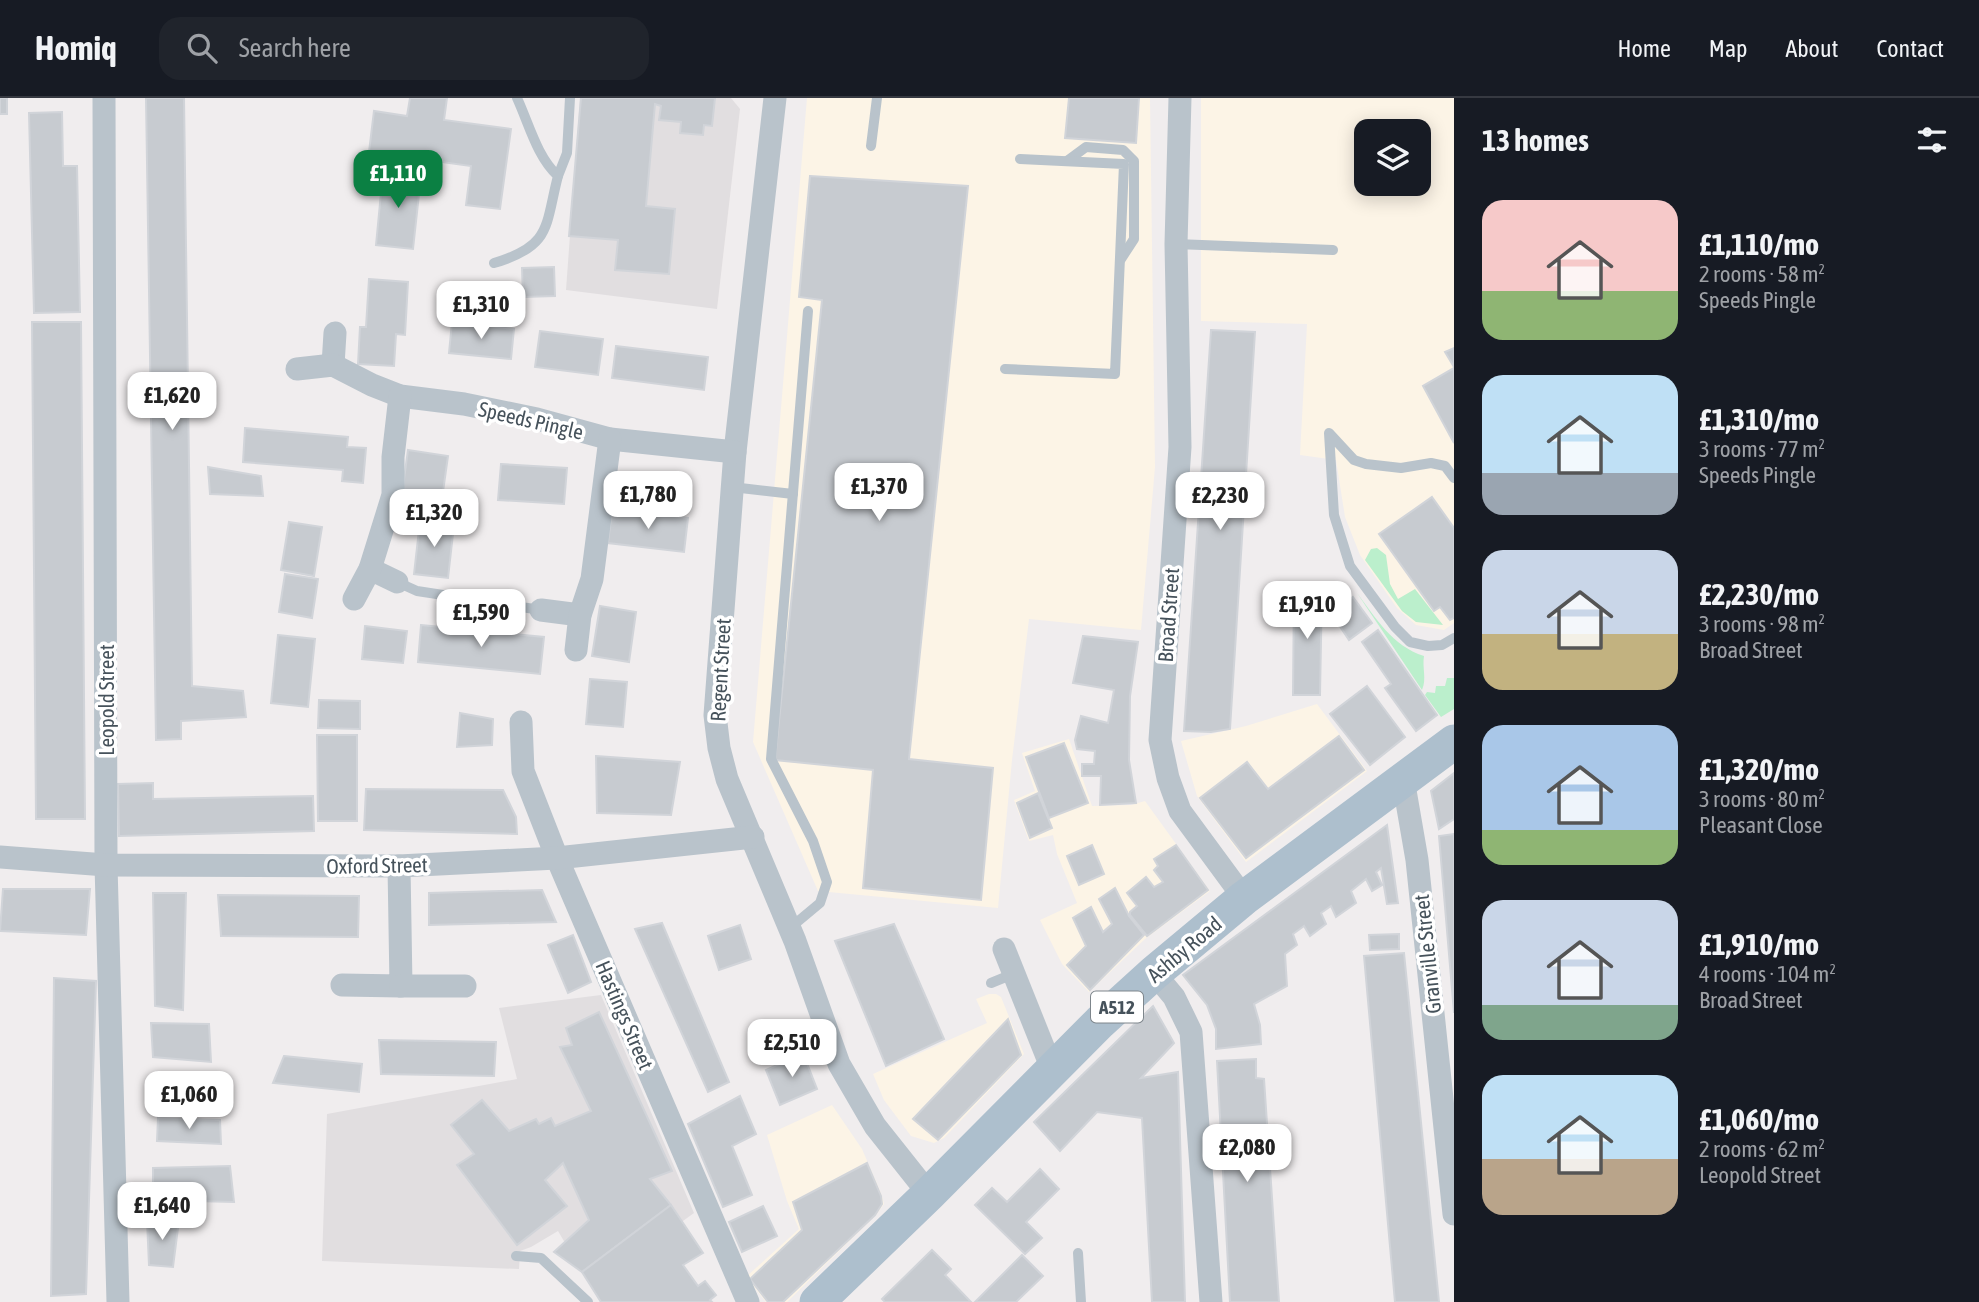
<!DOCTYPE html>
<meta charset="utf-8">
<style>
body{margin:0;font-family:"Asap Condensed",sans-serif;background:#20242c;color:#f1f3f6;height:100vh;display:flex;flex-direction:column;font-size:26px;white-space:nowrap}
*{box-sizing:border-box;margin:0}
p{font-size:23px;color:#9ea1a6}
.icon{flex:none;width:38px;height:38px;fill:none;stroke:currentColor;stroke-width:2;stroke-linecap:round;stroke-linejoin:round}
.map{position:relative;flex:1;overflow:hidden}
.panel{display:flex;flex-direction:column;background:#171b24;width:525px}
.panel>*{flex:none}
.buttons{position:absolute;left:1354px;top:21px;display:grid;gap:14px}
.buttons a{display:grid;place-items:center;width:77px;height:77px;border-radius:14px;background:#171b24;box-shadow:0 4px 18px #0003;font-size:35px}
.price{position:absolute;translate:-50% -60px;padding:0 16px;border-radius:14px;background:#fff;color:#222;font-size:23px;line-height:46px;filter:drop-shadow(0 2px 4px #0008)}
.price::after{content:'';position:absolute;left:50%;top:42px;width:21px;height:16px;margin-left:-10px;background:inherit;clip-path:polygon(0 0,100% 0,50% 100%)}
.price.selected{background:#0b8043;color:#fff}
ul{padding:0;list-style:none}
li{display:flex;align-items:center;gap:21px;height:175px;padding:0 28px}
li span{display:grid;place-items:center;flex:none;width:196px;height:140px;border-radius:21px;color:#555}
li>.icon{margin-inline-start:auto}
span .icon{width:84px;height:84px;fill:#fffc;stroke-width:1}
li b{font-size:30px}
h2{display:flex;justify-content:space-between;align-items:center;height:84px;padding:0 28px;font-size:30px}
header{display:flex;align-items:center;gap:42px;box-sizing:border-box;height:98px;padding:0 35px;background:#171b24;border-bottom:2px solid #363941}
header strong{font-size:33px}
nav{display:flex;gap:38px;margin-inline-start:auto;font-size:24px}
.search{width:490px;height:63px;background:#20242c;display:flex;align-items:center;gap:18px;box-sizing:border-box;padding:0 24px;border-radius:21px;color:#9ea1a6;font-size:26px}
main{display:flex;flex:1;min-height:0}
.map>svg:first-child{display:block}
</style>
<header>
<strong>Homiq</strong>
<div class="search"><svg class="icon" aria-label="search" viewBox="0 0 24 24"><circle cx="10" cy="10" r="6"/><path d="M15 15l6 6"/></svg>Search here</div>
<nav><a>Home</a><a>Map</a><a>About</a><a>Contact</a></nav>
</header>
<main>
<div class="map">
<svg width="1454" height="1204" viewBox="0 0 1454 1204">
<rect width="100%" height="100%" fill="#f0edee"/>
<g fill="#fcf4e6" fill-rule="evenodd">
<polygon points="807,0 1150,0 1155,369 1141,532 1029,521 1012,662 998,810 818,793 753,644"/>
<path d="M1201,0H1454V525L1444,532L1416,527L1397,510L1360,457L1345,419L1336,362L1300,357L1307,226L1201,223ZM1367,33H1419V86H1367Z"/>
<polygon points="1317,606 1367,673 1246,764 1197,698 1181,643 1246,628"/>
<polygon points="1069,641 1092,708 1131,707 1145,703 1210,793 1145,841 1089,894 1062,866 1040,822 1077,805 1057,756 1053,737 1029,743 1014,702 1035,693 1022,655"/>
<polygon points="989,896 996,896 1001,899 1024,956 944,1040 934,1045 911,1038 884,1002 873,976 987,925 976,901"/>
<polygon points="832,1007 862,1051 881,1095 884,1106 876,1117 787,1204 766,1204 746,1179 799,1131 787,1103 767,1037"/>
</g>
<g fill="#e1dee0">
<polygon points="580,0 731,0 740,11 717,211 566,192"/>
<polygon points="601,897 694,1115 615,1172 634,1204 600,1204 558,1133 531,1149 520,1153 519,1171 322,1163 327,1016 517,981 499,910"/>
</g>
<g fill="#bbefcc">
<polygon points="1377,450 1386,457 1390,486 1398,501 1415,491 1443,527 1416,524 1402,513 1365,462 1371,451"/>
<path d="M1357,495C1376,520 1392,548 1424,558C1422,570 1427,581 1422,592Z"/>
<polygon points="1447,580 1454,580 1454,611 1441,619 1425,597 1427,594 1435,595 1436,588 1445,588"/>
</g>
<g fill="#c7cbd0" stroke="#d1d4d9" stroke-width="2">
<rect x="0" y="0" width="7" height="16"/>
<polygon points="146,0 184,0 192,588 243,593 246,619 181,623 181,641 156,642"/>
<polygon points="410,0 447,0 444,22 511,31 500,111 466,107 471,68 369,54 374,13 407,18"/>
<polygon points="581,0 715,0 712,28 704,27 703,37 680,35 681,24 659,22 661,8 655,6 646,108 675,111 669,176 615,172 618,142 569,138"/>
<polygon points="1069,0 1139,0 1136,45 1065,40"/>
<polygon points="62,14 63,68 77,68 80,214 34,215 29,15"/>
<polygon points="383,74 421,78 413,151 376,147"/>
<polygon points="810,78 968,88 909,661 993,670 981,802 863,790 873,672 775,662 822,202 799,199"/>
<polygon points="554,169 555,198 523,199 522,170"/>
<polygon points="369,181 408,184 405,237 396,236 394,268 358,266 360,229 366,229"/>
<polygon points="32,224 81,224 85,721 36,721"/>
<polygon points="452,224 514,231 511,261 449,255"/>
<polygon points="1211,232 1255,234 1230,631 1211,634 1184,633"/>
<polygon points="540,233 603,241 598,277 535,269"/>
<polygon points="616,248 708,259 704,292 612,280"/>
<polygon points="1454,250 1454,269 1445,254"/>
<polygon points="1454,270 1454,345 1423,288"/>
<polygon points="245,330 348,339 347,349 366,350 363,385 342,383 343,372 243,364"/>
<polygon points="408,352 448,358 440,415 400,410"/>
<polygon points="501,366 567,370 564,406 498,402"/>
<polygon points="208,369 261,378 263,398 210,396"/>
<polygon points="1432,399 1454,430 1454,520 1450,522 1440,509 1434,513 1379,436"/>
<polygon points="612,411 688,420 684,454 608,445"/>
<polygon points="420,423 454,427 448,480 414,476"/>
<polygon points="289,424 322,429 314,478 281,472"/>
<polygon points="285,476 318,481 312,520 279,514"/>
<polygon points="1294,489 1322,489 1320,597 1293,597"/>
<polygon points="1353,499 1372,525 1349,542 1331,515"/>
<polygon points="600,508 636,514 629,564 592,558"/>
<polygon points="421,527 544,539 540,576 418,564"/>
<polygon points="365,528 407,533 403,565 362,561"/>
<polygon points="1378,532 1437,617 1416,633 1385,590 1391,586 1362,544"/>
<polygon points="278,537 315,541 308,609 271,605"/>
<polygon points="1083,538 1138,544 1130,598 1129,662 1136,705 1100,707 1101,678 1082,678 1082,666 1094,666 1095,653 1077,651 1075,642 1081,618 1108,625 1114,592 1073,585"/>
<polygon points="590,581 627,584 623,629 586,626"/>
<polygon points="1367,588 1405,639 1370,667 1330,616"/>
<polygon points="319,602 360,603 360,631 318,630"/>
<polygon points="460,615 493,621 492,647 457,649"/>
<polygon points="317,637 357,637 357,723 318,723"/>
<polygon points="1339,638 1364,672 1246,760 1200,700 1247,664 1268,691"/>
<polygon points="1064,645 1088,705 1049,720 1026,659"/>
<polygon points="596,658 680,664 671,717 597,715"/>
<polygon points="1454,675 1454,721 1439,731 1431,693"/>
<polygon points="153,685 153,701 313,698 314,733 119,738 118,686"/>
<polygon points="366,691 503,692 516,719 517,736 364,732"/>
<polygon points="1038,695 1052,730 1030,740 1017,705"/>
<polygon points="1387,727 1398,805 1387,806 1381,770 1376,774 1382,787 1372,793 1366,781 1351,793 1356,805 1336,819 1331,808 1321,815 1326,826 1310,838 1304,828 1293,836 1297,847 1285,856 1287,888 1254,906 1260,927 1261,946 1216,951 1216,931 1207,907 1183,877"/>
<polygon points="1454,736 1454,915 1439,738"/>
<polygon points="1092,747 1104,776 1079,787 1067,758"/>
<polygon points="1176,747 1208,792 1147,838 1130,817 1130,814 1137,808 1127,795 1146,779 1154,789 1163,784 1154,772 1158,768 1154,761"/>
<polygon points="1115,790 1129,818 1144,837 1090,892 1067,867 1086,848 1073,820 1091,809 1103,834 1112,826 1099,801"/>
<polygon points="3,791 90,791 86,837 0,833"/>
<polygon points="542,792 556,824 429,827 429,795"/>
<polygon points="153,795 186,795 183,912 155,908"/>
<polygon points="218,797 359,798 358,839 221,838"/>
<polygon points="662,825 729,984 708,994 635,831"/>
<polygon points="894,826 944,941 886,968 835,843"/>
<polygon points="740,827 751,861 719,872 708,838"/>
<polygon points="1399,836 1399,851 1370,852 1369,837"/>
<polygon points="573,837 591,884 568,895 548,847"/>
<polygon points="1404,855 1439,1204 1395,1204 1364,858"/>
<polygon points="54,880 96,883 86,1196 51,1198"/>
<polygon points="1153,908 1174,945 1141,980 1178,974 1185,1204 1152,1204 1142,1020 1097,1014 1060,1053 1034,1024"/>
<polygon points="599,914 672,1073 650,1081 671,1107 582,1174 554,1154 589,1122 563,1065 545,1082 567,1108 517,1147 457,1067 474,1056 451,1027 482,1002 509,1033 536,1021 539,1026 551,1020 555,1028 591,1013 560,949 572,947 566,930"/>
<polygon points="1008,921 1021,957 938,1042 913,1021"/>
<polygon points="151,925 209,926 211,964 153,959"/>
<polygon points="379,942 496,944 494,978 381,976"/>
<polygon points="803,955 817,991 780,1007 766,972"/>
<polygon points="284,958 362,966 359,994 273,985"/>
<polygon points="1256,961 1256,980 1264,981 1279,1204 1230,1204 1217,963"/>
<polygon points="157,974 215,979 209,1009 153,1006"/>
<polygon points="740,998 756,1036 732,1048 752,1097 723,1109 688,1026"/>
<polygon points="158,1020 220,1022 221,1046 157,1043"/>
<polygon points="867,1065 881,1098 882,1106 875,1117 783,1204 768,1204 750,1181 802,1132 793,1104"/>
<polygon points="230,1068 234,1104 153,1102 153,1070"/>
<polygon points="1040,1071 1059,1091 1026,1124 1042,1140 1025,1156 975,1107 992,1090 1007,1104"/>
<polygon points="671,1107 703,1155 683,1167 698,1188 705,1183 716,1197 710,1202 712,1204 601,1204 582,1174"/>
<polygon points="763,1108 777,1138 742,1154 729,1124"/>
<polygon points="147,1122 179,1122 173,1169 149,1167"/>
<polygon points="932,1152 951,1171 945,1177 971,1204 885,1204 882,1201"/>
<polygon points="1022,1157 1043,1178 1016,1204 975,1204"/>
</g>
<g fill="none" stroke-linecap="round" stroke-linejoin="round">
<g stroke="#b9c3cb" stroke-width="10">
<polyline points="871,48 877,0"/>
<polyline points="1067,63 1086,49 1123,52 1134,63 1134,141 1121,161"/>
<polyline points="558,78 567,55 570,0"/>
<polyline points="1176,146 1333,152"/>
<path d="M494,165C552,148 545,128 558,78C537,59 529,26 517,0"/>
<polyline points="1005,271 1115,276 1124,66 1020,61"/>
<polyline points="1454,380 1445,368 1431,365 1401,370 1366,366 1354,362 1329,335 1334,417 1350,468 1395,529 1410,544 1428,548 1442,547 1454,540"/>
<polyline points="732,389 793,396"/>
<polyline points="397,484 417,493 541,512"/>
<polyline points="790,830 820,805 827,784 813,743 771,661 808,213"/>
<polyline points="991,885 1013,876"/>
<polyline points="1078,1155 1081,1204"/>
<polyline points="516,1158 541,1160 588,1204"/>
</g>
<g stroke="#b9c3cb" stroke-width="23">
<polyline points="104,0 106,767 118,1204"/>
<polyline points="775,0 735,354 715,617 719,650 727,681 795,843 839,966 875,1028 929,1096"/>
<polyline points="1180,0 1176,146 1180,349 1160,642 1168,680 1180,713 1244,800"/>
<polyline points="333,267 335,235"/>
<polyline points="297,271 333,267 372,287 400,298 464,306 537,321 610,341 735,354"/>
<polyline points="370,471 397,484"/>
<polyline points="354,501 370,471 393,397 393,359 400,298"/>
<polyline points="541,512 580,517"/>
<polyline points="576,552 580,517 592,481 610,341"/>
<polyline points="521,624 523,673 557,760 748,1204"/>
<polyline points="1403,681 1417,762 1454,1116"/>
<polyline points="0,759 106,767 399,768 557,760 753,739"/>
<polyline points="1004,851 1052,971"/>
<polyline points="1154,875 1174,899 1191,934 1211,1204"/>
<polyline points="342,887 401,888 399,768"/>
<polyline points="401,888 465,888"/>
</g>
<polyline stroke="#adbfcd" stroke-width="35" points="817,1204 929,1096 1100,924 1154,875 1244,800 1454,644"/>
</g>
<g text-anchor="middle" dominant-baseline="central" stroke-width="7" stroke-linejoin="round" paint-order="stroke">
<rect fill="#fff" stroke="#7e868c" stroke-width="2" x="1091" y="893.5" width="52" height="31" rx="5"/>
<g font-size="19" font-weight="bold" fill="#46525b">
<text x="1117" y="909">A512</text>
</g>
<g font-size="21" fill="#46525b" stroke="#fff">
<text transform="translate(531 322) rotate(13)">Speeds Pingle</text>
<text transform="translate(1168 517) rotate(-86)">Broad Street</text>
<text transform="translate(720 572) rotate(-87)">Regent Street</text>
<text transform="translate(106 602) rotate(-90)">Leopold Street</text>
<text transform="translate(377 767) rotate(-1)">Oxford Street</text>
<text transform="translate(1184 851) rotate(-40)">Ashby Road</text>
<text transform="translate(1427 856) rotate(-96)">Granville Street</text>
<text transform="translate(625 917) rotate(67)">Hastings Street</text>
</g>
</g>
</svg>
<div class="buttons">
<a><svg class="icon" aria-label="layers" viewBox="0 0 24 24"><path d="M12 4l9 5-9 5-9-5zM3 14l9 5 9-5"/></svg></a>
</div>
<b class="price selected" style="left:398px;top:112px">£1,110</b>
<b class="price" style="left:481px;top:243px">£1,310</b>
<b class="price" style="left:172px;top:334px">£1,620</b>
<b class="price" style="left:879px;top:425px">£1,370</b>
<b class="price" style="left:648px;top:433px">£1,780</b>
<b class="price" style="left:1220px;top:434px">£2,230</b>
<b class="price" style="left:434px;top:451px">£1,320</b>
<b class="price" style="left:1307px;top:543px">£1,910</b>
<b class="price" style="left:481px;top:551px">£1,590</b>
<b class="price" style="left:792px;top:981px">£2,510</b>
<b class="price" style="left:189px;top:1033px">£1,060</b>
<b class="price" style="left:1247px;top:1086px">£2,080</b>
<b class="price" style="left:162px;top:1144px">£1,640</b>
</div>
<section class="panel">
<h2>13 homes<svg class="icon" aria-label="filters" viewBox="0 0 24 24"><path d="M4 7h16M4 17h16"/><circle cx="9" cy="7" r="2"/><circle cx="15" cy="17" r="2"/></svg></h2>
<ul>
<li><span style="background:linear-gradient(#f6c9c9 65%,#8fb573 0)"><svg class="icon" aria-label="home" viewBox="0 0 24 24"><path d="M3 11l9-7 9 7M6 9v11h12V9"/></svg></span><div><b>£1,110/mo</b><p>2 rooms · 58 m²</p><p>Speeds Pingle</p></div></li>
<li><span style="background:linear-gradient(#bfe0f5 70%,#9aa5b1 0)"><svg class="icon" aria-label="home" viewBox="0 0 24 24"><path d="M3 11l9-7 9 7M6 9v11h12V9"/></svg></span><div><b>£1,310/mo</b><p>3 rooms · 77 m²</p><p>Speeds Pingle</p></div></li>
<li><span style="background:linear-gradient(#c9d6e8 60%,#c2b280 0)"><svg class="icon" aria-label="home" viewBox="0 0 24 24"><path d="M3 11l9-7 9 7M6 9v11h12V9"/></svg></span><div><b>£2,230/mo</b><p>3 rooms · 98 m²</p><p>Broad Street</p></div></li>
<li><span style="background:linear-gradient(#a9c7e8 75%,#8fb573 0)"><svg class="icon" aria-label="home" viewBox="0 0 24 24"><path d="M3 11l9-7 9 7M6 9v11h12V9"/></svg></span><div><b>£1,320/mo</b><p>3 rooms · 80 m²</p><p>Pleasant Close</p></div></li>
<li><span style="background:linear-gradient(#c9d6e8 75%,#7fa58c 0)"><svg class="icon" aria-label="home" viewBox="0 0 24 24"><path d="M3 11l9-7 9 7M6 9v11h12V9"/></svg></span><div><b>£1,910/mo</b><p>4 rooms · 104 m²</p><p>Broad Street</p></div></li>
<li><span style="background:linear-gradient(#bfe0f5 60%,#b9a48a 0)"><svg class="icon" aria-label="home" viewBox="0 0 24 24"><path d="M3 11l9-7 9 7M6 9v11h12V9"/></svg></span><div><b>£1,060/mo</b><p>2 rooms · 62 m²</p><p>Leopold Street</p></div></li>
</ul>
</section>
</main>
